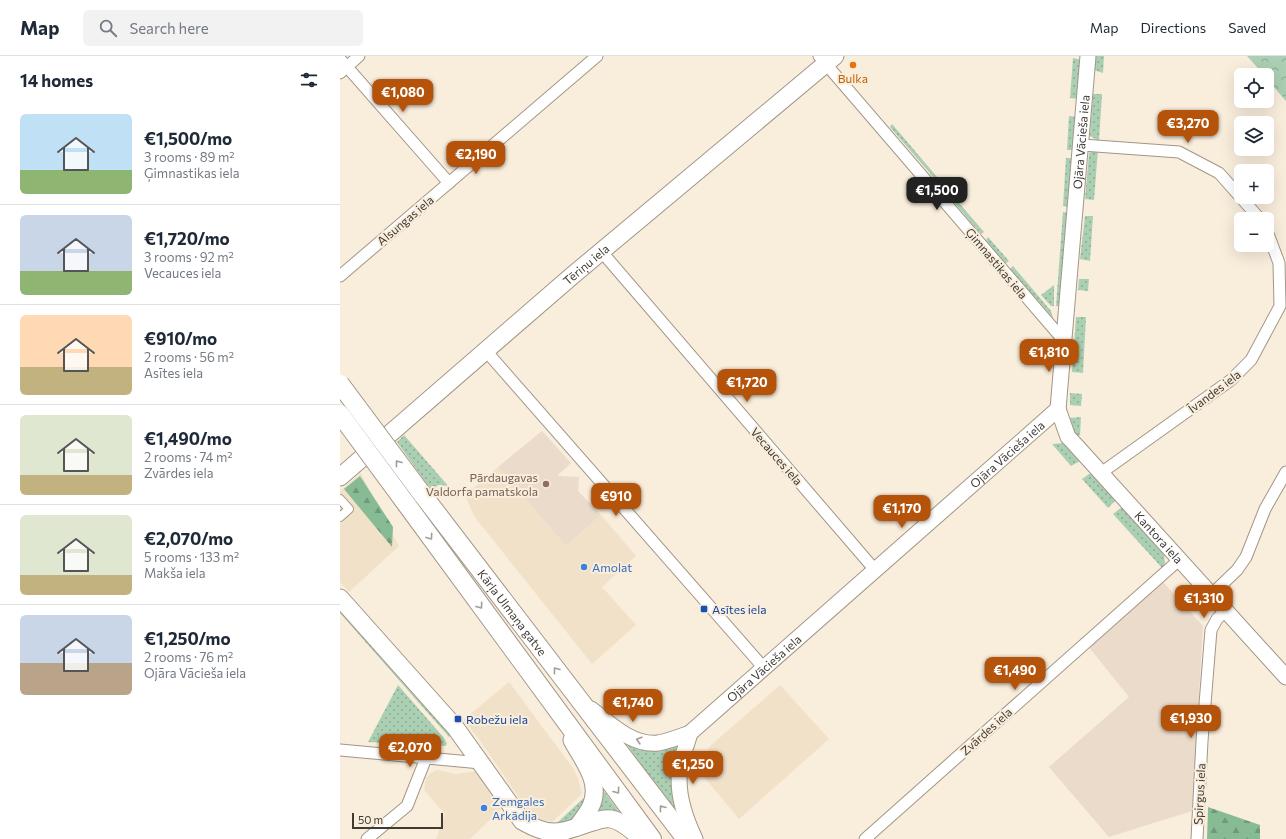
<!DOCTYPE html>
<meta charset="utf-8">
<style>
body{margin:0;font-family:Commissioner,sans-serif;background:#f2f2f3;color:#1f2937;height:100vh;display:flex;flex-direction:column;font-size:15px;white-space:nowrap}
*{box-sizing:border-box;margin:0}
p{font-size:13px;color:#747a83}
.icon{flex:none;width:22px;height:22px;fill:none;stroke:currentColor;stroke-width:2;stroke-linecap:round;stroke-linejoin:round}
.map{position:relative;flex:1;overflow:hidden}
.panel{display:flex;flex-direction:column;background:#fff;width:340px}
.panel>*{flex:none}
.controls{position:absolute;left:894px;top:12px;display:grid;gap:8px}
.controls a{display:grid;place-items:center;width:40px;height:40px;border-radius:6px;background:#fff;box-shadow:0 4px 16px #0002;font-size:20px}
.scale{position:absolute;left:12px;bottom:10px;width:91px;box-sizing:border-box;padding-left:4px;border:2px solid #403c35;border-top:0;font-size:11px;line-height:14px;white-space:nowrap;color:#403c35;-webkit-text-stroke:3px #f9eddc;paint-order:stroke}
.price{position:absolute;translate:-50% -34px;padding:0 9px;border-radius:8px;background:#b45309;color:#fff;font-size:13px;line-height:26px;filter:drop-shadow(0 1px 2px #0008)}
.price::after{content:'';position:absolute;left:50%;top:24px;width:12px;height:9px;margin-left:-6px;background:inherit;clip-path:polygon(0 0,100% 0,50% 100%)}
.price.active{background:#222;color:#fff}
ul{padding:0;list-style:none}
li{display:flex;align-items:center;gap:12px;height:100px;padding:0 20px}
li+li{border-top:1px solid #e0e1e3}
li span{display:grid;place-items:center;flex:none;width:112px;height:80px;border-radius:6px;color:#555}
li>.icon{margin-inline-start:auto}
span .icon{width:48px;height:48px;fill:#fffc;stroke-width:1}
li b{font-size:17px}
h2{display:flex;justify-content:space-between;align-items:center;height:48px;padding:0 20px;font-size:17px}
header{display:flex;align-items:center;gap:24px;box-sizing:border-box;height:56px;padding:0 20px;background:#fff;border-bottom:1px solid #e0e1e3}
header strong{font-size:19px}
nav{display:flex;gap:22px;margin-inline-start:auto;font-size:14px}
.search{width:280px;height:36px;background:#f2f2f3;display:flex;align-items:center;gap:10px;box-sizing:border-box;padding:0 14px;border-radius:6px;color:#747a83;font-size:15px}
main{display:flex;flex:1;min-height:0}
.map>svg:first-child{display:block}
</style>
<header>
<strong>Map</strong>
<div class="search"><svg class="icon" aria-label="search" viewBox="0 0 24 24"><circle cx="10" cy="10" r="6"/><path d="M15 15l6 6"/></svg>Search here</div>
<nav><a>Map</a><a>Directions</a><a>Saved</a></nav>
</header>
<main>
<section class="panel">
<h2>14 homes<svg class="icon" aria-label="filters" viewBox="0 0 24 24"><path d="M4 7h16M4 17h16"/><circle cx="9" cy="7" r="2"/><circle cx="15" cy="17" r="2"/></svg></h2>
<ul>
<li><span style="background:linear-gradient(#bfe0f5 70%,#8fb573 0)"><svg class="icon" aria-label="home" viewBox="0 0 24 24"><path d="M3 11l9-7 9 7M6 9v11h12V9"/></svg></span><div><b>€1,500/mo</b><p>3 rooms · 89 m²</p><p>Ģimnastikas iela</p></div></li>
<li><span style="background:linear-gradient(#c9d6e8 70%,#8fb573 0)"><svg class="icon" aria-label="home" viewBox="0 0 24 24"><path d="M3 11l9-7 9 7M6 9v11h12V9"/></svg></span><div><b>€1,720/mo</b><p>3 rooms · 92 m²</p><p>Vecauces iela</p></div></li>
<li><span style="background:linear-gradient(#ffd9b3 65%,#c2b280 0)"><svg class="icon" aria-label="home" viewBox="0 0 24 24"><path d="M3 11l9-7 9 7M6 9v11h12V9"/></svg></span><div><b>€910/mo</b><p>2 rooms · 56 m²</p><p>Asītes iela</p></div></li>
<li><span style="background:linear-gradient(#dfe7d0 75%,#c2b280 0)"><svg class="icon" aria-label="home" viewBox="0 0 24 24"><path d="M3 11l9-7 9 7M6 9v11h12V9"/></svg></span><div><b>€1,490/mo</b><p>2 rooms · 74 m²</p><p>Zvārdes iela</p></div></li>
<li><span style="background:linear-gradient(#dfe7d0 75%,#c2b280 0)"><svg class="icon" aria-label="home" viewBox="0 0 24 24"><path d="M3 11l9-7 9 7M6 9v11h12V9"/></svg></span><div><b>€2,070/mo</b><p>5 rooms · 133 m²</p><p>Makša iela</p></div></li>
<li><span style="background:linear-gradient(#c9d6e8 60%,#b9a48a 0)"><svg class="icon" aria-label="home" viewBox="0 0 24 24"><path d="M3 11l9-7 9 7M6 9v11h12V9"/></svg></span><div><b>€1,250/mo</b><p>2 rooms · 76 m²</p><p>Ojāra Vācieša iela</p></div></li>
</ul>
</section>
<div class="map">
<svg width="946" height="783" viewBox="0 0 946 783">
<defs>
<pattern id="grass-dots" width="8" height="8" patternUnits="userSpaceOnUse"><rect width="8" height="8" fill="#abcfb3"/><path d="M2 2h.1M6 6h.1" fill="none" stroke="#8da992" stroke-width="1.8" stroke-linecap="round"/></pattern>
<pattern id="forest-firs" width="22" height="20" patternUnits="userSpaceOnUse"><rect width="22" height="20" fill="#87bb94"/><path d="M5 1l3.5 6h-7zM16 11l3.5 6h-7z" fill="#70997a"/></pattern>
<pattern id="park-crowns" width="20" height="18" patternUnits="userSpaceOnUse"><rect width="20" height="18" fill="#abcfb3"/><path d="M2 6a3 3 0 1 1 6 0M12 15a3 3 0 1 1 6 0" fill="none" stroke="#8da992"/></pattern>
</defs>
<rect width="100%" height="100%" fill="#f9eddc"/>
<g fill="#f1e1c9">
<polygon points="158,411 226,490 261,459 296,500 262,531 296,569 252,608 134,460 125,439"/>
<polygon points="21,417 42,460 59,490 9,536 0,526 0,435"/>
<polygon points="169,626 233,712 238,722 242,738 212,766 192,761 139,683 123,664"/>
<polygon points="440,629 489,683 399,763 363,720 369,691"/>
<polygon points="97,714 116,718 137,715 163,751 130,783 96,783 105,758 84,734 86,722 91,717"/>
</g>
<g fill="#ebdbca">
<polygon points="202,375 231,407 217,420 239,421 238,435 261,459 226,490 158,411"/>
<polygon points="822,525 863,570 852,755 769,781 709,711 789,641 748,590"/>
</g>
<g fill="url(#grass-dots)">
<polygon points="755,0 764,0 763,17 754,14"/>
<polygon points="733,2 742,4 738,43 730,42"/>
<polygon points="753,38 762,38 759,85 750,80"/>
<polygon points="729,60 737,61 735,94 727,94"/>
<polygon points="552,68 609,135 607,137 550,71"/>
<polygon points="758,93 754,144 745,143 749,97"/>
<polygon points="726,102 734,102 730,151 723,150"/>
<polygon points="614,141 644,176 641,178 612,144"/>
<polygon points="723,156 730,157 724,251 716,250"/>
<polygon points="745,160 753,160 750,205 740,203"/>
<polygon points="648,181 669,205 665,208 646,184"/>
<polygon points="673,210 711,255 713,262 670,213"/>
<polygon points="739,223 749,223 748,235 738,234"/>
<polygon points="714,229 714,250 711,250 701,239"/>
<polygon points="736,261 746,261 743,317 732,316"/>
<polygon points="730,337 742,338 741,350 730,349"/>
<polygon points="741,361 740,379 736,380 730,362"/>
<polygon points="64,379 116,439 117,443 107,430 98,429 92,435 57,386"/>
<polygon points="724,387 740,405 731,410 712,388"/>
<polygon points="749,418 752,418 776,444 768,452 742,423"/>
<polygon points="782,451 824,498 825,507 823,513 773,458"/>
<polygon points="2,555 111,679 109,681 0,557"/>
<polygon points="58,629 104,682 107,688 105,690 28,686"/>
<path d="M287,689C306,694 319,695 337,690C328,718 333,726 334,754Z"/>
<polygon points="263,734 281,758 259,755"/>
<polygon points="249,737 246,748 229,767 217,767"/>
</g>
<g fill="url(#forest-firs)">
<polygon points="20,420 53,471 52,491 4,433"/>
<polygon points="868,751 920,769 920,783 867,783"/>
</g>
<polygon fill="url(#park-crowns)" points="907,0 946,0 946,45 927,23 927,19 924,19"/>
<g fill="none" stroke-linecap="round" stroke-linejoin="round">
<g stroke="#a29687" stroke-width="10">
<polyline id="pedestrian" points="0,443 9,453 0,461"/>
</g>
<g stroke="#a29687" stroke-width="13">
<g id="minor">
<polyline points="479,0 725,286"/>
<polyline points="0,3 109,127"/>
<polyline points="0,17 19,0"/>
<polyline points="742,89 839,96 879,117 920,163"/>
<polyline points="261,195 535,514"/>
<polyline points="0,220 257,0"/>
<polyline points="146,295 424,612"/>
<polyline points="761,417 891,324 911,304 940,250 939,207 927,175"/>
<polyline points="871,539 897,514 906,501 925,453 946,416"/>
<polyline points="0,694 141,707"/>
<polyline points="27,783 67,750 86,702"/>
<polyline points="525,783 839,504"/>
<polyline points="857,783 862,685 871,574 877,563 886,554"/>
</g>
</g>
<g stroke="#a29687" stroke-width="17">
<g id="secondary">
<path id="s1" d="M718,353L728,381L732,385L946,621"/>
<path id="s2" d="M251,653C269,667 292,690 318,687C329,685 339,681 350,677L718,353L748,0"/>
<path d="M350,677C347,689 341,701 340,713C336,737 345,762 355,783"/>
</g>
</g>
<g stroke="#a29687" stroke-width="19">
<g id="primary">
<path id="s3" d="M0,421L233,219L495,0"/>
<path d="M0,542L115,671L182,765C213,783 221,776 253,766C258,764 265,762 271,763C283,765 293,776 302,783"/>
<path d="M232,684C243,705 262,726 251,750C248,757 242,764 237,771"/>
</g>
</g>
<g stroke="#a29687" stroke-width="20">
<g id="trunk">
<path id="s4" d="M82,438L346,783"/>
<polyline points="67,449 312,783"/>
</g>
</g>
<use href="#pedestrian" stroke="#fff" stroke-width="8"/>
<use href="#minor" stroke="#fff" stroke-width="11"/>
<use href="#secondary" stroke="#fff" stroke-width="15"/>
<use href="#primary" stroke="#fff" stroke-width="17"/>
<use href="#trunk" stroke="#fff" stroke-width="18"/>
<g stroke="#a29687" stroke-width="20" stroke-linecap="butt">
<g id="trunk-bridge">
<polyline points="0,328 82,438"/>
<polyline points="0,358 67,449"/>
</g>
</g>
<use href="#trunk-bridge" stroke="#fff" stroke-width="18"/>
</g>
<defs><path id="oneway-chevron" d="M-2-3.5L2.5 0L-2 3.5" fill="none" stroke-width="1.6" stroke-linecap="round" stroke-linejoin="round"/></defs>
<g stroke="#a09e9a">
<use href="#oneway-chevron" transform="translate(58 407) rotate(-127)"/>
<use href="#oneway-chevron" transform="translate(90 481) rotate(54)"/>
<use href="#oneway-chevron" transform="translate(140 550) rotate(54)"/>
<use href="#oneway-chevron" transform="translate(216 614) rotate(-127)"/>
<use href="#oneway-chevron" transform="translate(299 684) rotate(-164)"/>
<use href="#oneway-chevron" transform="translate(277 735) rotate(53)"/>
<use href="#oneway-chevron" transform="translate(322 752) rotate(-128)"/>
</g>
<circle fill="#e8710a" stroke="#f9eddc" stroke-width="1.5" cx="513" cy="9" r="4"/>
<circle fill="#8d6e63" stroke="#f9eddc" stroke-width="1.5" cx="206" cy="428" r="4"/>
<g fill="#3f7fe0" stroke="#f9eddc" stroke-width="1.5">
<circle cx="244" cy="511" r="4"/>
<circle cx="144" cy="752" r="4"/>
</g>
<g fill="#1a4fb4" stroke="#f9eddc" stroke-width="1.5">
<rect x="360" y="549" width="8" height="8" rx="2"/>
<rect x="114" y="659" width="8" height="8" rx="2"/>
</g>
<g text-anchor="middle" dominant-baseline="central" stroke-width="4" stroke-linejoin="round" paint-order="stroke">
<g font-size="12" fill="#c56008" stroke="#f9eddc">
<text x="513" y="22">Bulka</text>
</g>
<g font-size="12" fill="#403c35" stroke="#f9eddc">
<text stroke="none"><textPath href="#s2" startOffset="869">Ojāra Vācieša iela</textPath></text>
<text transform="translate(65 164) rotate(-40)">Alsungas iela</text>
<text transform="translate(657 207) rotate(50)">Ģimnastikas iela</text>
<text stroke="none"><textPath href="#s3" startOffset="325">Tēriņu iela</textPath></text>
<text transform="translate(874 335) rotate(-37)">Īvandes iela</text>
<text stroke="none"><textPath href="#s2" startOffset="533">Ojāra Vācieša iela</textPath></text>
<text transform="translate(437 400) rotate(49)">Vecauces iela</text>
<text stroke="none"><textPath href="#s1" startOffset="165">Kantora iela</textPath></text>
<text stroke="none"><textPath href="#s4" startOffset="149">Kārļa Ulmaņa gatve</textPath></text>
<text stroke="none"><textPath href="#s2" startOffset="209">Ojāra Vācieša iela</textPath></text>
<text transform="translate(646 675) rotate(-42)">Zvārdes iela</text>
<text transform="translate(859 738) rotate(-87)">Spirgus iela</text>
</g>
<g font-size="12" fill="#785e54" stroke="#f9eddc" text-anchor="end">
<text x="198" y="421">Pārdaugavas<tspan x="198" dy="14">Valdorfa pamatskola</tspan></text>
</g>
<g font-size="12" fill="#366cbe" stroke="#f9eddc" text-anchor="start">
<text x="252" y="511">Amolat</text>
<text x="152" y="745">Zemgales<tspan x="152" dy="14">Arkādija</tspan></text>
</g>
<g font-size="12" fill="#164399" stroke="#f9eddc" text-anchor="start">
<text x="372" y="553">Asītes iela</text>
<text x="126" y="663">Robežu iela</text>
</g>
</g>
</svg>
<div class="controls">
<a><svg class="icon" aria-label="locate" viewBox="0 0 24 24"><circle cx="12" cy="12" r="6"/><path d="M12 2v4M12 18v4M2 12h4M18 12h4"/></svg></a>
<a><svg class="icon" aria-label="layers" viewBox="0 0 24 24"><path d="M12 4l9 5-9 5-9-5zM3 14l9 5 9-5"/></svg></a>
<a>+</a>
<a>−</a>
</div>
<div class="scale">50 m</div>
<b class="price" style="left:63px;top:57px">€1,080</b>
<b class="price" style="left:848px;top:88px">€3,270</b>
<b class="price" style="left:136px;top:119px">€2,190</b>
<b class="price active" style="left:597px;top:155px">€1,500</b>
<b class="price" style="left:709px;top:317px">€1,810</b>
<b class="price" style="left:407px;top:347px">€1,720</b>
<b class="price" style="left:276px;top:461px">€910</b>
<b class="price" style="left:562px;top:473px">€1,170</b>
<b class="price" style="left:864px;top:563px">€1,310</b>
<b class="price" style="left:675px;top:635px">€1,490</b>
<b class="price" style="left:293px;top:667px">€1,740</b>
<b class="price" style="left:851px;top:683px">€1,930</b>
<b class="price" style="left:70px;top:712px">€2,070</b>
<b class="price" style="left:353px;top:729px">€1,250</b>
</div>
</main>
